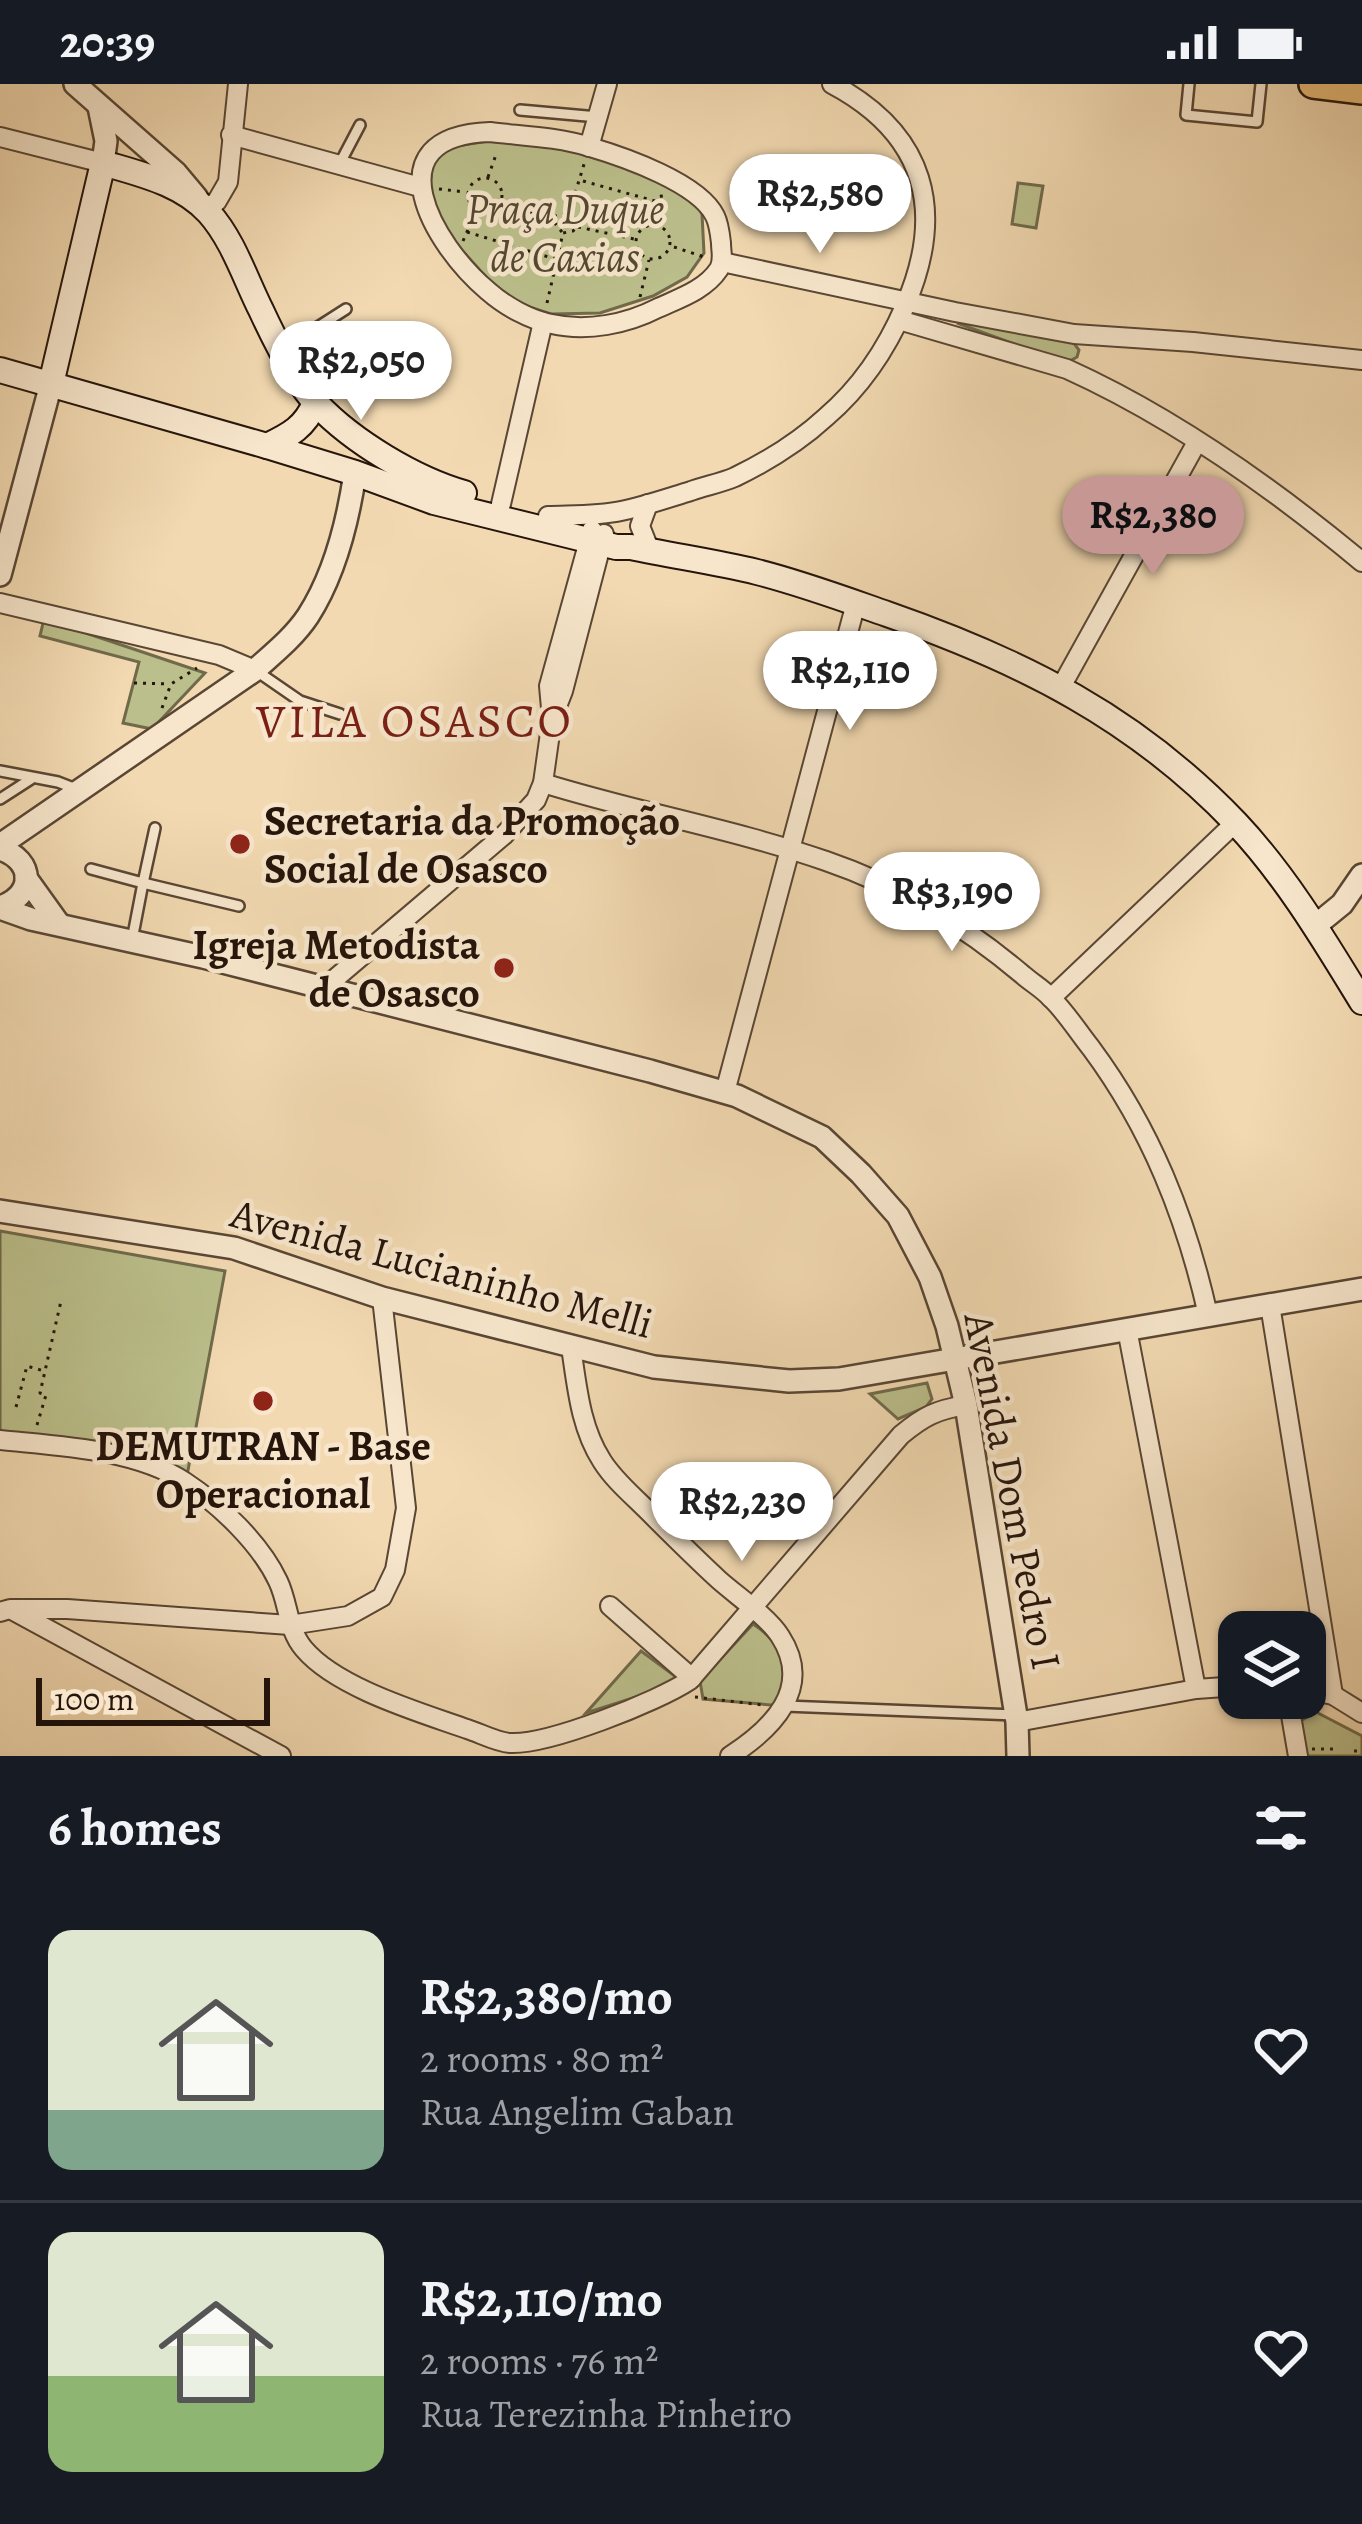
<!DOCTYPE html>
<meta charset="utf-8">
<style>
body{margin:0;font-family:Alegreya,serif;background:#242831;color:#f1f3f6;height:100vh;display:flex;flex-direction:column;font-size:45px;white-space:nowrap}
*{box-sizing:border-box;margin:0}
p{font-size:39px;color:#9ea1a6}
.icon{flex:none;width:66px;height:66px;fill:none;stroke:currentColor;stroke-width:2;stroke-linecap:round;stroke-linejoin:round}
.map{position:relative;height:1672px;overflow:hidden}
.drawer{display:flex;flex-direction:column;background:#171b24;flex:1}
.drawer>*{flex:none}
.controls{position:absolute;left:1218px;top:1527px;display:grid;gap:24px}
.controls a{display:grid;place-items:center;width:108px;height:108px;border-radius:24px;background:#171b24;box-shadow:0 3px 9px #0004;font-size:60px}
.scale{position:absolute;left:36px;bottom:30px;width:234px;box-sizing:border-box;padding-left:12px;border:6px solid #26150b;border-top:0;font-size:33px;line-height:42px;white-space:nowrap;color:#26150b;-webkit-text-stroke:9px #f7e6cc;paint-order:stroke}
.price{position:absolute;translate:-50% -102px;padding:0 27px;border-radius:42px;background:#fff;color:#222;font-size:39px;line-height:78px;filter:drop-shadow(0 3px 6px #0008)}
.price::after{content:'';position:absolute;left:50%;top:72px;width:36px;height:27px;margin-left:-18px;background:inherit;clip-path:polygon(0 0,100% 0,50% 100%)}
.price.current{background:#c59692;color:#111}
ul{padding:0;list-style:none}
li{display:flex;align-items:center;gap:36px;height:300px;padding:0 48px}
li+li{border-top:3px solid #363941}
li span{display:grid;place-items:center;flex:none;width:336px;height:240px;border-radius:24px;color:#555}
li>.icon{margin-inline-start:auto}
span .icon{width:144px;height:144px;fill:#fffc;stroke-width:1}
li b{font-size:51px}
h2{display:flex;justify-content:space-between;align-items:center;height:144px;padding:0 48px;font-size:51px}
.status{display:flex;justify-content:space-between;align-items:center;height:84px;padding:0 60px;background:#171b24;direction:ltr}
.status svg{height:33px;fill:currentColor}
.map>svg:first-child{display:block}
</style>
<div class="status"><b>20:39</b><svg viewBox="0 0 49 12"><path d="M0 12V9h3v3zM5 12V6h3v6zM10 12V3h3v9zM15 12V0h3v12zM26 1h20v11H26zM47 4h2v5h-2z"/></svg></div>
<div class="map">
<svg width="1362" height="1672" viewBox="0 0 1362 1672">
<rect width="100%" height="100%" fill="#f2d9b1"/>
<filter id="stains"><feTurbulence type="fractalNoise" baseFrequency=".00167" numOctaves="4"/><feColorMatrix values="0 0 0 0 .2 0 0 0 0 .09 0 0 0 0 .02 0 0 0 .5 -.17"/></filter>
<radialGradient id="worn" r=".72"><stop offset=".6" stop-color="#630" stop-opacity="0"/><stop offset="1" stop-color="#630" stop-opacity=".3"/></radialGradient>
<g fill="#bbbf8b" stroke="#706a4b" stroke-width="3">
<polygon points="502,55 612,74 691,112 702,130 704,169 687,193 653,212 600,229 551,230 523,221 494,202 452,155 435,126 430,103 432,83 443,64"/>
<polygon points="1018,99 1043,102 1036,144 1012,140"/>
<polygon points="957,239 1002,242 1070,254 1079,266 1077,273 1066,279"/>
<polygon points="44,535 205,589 152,645 123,639 139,578 40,552"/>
<polygon points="0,1147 225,1187 186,1397 164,1381 0,1353"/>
<polygon points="927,1299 932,1315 926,1323 898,1335 870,1310"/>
<path d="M753,1540C788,1563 787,1583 783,1622L703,1615L700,1597Z"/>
<polygon points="641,1567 683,1598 586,1629"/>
<polygon points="1316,1628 1362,1652 1362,1672 1303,1672 1297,1639"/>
</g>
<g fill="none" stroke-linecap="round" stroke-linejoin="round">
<g stroke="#594634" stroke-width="14">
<g id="service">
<polyline points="1189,0 1186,31 1257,38 1261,0"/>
<polyline points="520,26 598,33"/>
<polyline points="340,79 360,41"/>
<polyline points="285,264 346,225"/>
<polyline points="255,586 300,617 340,630"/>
<polyline points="0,687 58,698 76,705"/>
<polyline points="0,715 31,695"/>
<polyline points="91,785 143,799 155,744"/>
<polyline points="132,856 143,799 239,822"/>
<polyline points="785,1622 1015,1631"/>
</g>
</g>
<g stroke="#594634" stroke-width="22">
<g id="minor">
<path d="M490,48C523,52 558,53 590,63C624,73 699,99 715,132C719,140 720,150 721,159C721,168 724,176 719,185C705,206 680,214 658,224C627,240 587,248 552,240C530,236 505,222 488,207C433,161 370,52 490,48Z"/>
<polyline points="231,51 420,103"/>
<polyline points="0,53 103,79"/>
<polyline points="589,63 607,0"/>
<polyline points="207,126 217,117 228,98 238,0"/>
<polyline points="722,178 955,228 1074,250 1193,258 1362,276"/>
<path d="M899,236L1067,285C1173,333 1273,404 1362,478"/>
<polyline points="501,420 543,238"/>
<polyline points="648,420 640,442 650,467"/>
<path d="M548,432C572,431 598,432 621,427C645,422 668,414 691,407C705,402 721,399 735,393C766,378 801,356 826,333C861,303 887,264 905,222C946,127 926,50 832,0"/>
<polyline points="0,519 219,571 255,586"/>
<polyline points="1061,603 1197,358"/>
<polyline points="554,630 563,607 604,450"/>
<path d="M543,699C636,728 734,745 826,777C899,802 964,841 1023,891C1032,899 1043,905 1051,914C1066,928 1078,948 1091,964C1151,1045 1186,1133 1208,1231"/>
<polyline points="324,904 504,751 536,716 543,699 552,635 549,602 592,446"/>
<polyline points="1051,914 1235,739"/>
<polyline points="725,1008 856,519"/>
<polyline points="1270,1221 1333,1611"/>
<polyline points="1127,1245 1196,1605"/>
<path d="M571,1263C577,1302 580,1343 602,1377C614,1396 631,1410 646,1425C670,1449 694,1473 719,1496C737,1512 768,1533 780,1552C814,1604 772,1645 730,1672"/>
<path d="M0,1356C58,1362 136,1365 185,1398C220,1421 260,1459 278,1497C289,1520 287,1545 304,1565C337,1604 419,1628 467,1645C480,1649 496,1658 510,1659C548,1661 657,1618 690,1596L901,1351C924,1332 936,1326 966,1321"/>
<polyline points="610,1522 692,1594"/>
<polyline points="14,1527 281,1672"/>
<polyline points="0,1528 10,1525 67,1525 290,1541 348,1532 382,1513 395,1486 406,1424 382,1214"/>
<polyline points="1305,1605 1333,1611 1362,1629"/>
<polyline points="1288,1614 1298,1672"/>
<polyline points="1017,1638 1196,1605 1239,1602"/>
</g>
</g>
<g stroke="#594634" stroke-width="26">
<g id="tertiary">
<polyline points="75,0 176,89 197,114"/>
<polyline points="99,23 106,57 103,79"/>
<polyline points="0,491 51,300"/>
<path d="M0,761L255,586C274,569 294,553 308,532C335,490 348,437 355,389"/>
<path d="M0,765C35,776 35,812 0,823"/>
<polyline points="26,794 59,840"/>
<polyline points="0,824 31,835 203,873 650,987 737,1012 822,1053 861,1090 898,1132 930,1193 947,1242 966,1321 1017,1638 1018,1672"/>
<polyline points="1315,842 1342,820 1362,791"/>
<polyline points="0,1127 234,1164 382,1214 654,1283 789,1297 839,1295 1362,1205"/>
</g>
</g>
<g stroke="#26150b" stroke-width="28">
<g id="secondary">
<path d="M0,286L267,362L355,389L434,418L616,463H631C673,472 716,478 757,488C801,499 844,515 887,530C1022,577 1136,634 1236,739C1286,792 1324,856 1362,918"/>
<path d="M51,300L103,79C140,90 182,99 209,129C233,156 245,194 261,226C273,252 297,300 317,320C353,358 415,395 464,409"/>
<path d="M267,362C290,351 305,343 315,319"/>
</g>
</g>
<g stroke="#26150b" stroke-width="32">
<polyline id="primary" points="1313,0 1362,6"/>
</g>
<g stroke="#26150b" stroke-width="3" stroke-dasharray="3 6" stroke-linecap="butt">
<polyline points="488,93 497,68"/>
<circle cx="485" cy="111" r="17"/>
<polyline points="583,97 662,119"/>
<polyline points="439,105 465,108"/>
<polyline points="504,119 553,137"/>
<polyline points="657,140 662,119 661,109"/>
<circle cx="653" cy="158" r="17"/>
<polyline points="578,143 634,155"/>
<polyline points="467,148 555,175"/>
<polyline points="562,148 553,137 556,132 567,129"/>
<polyline points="463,157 476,127"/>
<polyline points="674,163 704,173"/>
<polyline points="640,213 649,176"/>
<polyline points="547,219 563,149 573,147 577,143 577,137 569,129 585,77"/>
<polyline points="134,599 169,600"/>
<polyline points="162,624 171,600 197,584"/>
<polyline points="16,1323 27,1282 44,1287"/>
<polyline points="37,1341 46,1311 40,1309 61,1217"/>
<polyline points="695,1613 763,1621"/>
<polyline points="1312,1665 1334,1665"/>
<polyline points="1354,1667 1362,1667"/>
</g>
<use href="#service" stroke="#f7e6cc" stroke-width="9"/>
<use href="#minor" stroke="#f7e6cc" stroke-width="18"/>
<use href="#tertiary" stroke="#f7e6cc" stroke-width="21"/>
<use href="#secondary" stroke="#f7e6cc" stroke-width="24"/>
<use href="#primary" stroke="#e9bc78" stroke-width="27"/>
</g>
<g fill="#8f2418" stroke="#f7e6cc" stroke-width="4.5">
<circle cx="240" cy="760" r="12"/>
<circle cx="504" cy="884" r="12"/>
<circle cx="263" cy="1317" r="12"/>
</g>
<g text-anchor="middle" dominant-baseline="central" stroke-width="9" stroke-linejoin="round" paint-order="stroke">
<g font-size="42" font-style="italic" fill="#534831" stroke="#f7e6cc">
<text x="565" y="124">Praça Duque<tspan x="565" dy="48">de Caxias</tspan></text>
</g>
<g font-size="42" font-weight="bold" fill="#26150b" stroke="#f7e6cc" text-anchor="start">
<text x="264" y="736">Secretaria da Promoção<tspan x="264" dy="48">Social de Osasco</tspan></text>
<text x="480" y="860" text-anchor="end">Igreja Metodista<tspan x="480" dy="48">de Osasco</tspan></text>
<text x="263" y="1361" text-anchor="middle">DEMUTRAN - Base<tspan x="263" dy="48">Operacional</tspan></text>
</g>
<g font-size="42" fill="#26150b" stroke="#f7e6cc">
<text transform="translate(442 1184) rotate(15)">Avenida Lucianinho Melli</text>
<text transform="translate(1013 1407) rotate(79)">Avenida Dom Pedro I</text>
</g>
<g font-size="48" letter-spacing="3" fill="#7a1f14" stroke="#f7e6cc">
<text x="415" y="637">VILA OSASCO</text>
</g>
</g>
<rect width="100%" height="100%" filter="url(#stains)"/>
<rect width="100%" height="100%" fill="url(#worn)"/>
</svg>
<div class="controls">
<a><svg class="icon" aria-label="layers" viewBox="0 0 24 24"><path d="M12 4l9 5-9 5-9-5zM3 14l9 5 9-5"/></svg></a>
</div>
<div class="scale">100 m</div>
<b class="price" style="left:820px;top:172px">R$2,580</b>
<b class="price" style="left:361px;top:339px">R$2,050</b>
<b class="price current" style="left:1153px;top:494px">R$2,380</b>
<b class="price" style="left:850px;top:649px">R$2,110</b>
<b class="price" style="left:952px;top:870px">R$3,190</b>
<b class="price" style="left:742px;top:1480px">R$2,230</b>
</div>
<section class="drawer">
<h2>6 homes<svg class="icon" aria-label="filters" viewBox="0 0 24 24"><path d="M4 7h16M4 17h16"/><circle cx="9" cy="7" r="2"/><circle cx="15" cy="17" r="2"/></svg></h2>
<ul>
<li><span style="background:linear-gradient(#dfe7d0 75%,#7fa58c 0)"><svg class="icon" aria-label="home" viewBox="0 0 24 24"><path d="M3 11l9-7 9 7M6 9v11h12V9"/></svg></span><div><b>R$2,380/mo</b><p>2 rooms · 80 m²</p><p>Rua Angelim Gaban</p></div><svg class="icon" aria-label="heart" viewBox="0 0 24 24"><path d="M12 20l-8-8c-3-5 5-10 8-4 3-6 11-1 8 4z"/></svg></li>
<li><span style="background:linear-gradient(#dfe7d0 60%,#8fb573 0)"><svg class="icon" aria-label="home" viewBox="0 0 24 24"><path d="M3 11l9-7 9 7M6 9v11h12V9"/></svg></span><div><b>R$2,110/mo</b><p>2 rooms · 76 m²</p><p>Rua Terezinha Pinheiro</p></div><svg class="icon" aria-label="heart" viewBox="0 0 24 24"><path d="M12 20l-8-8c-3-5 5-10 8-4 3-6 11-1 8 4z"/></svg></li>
</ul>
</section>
